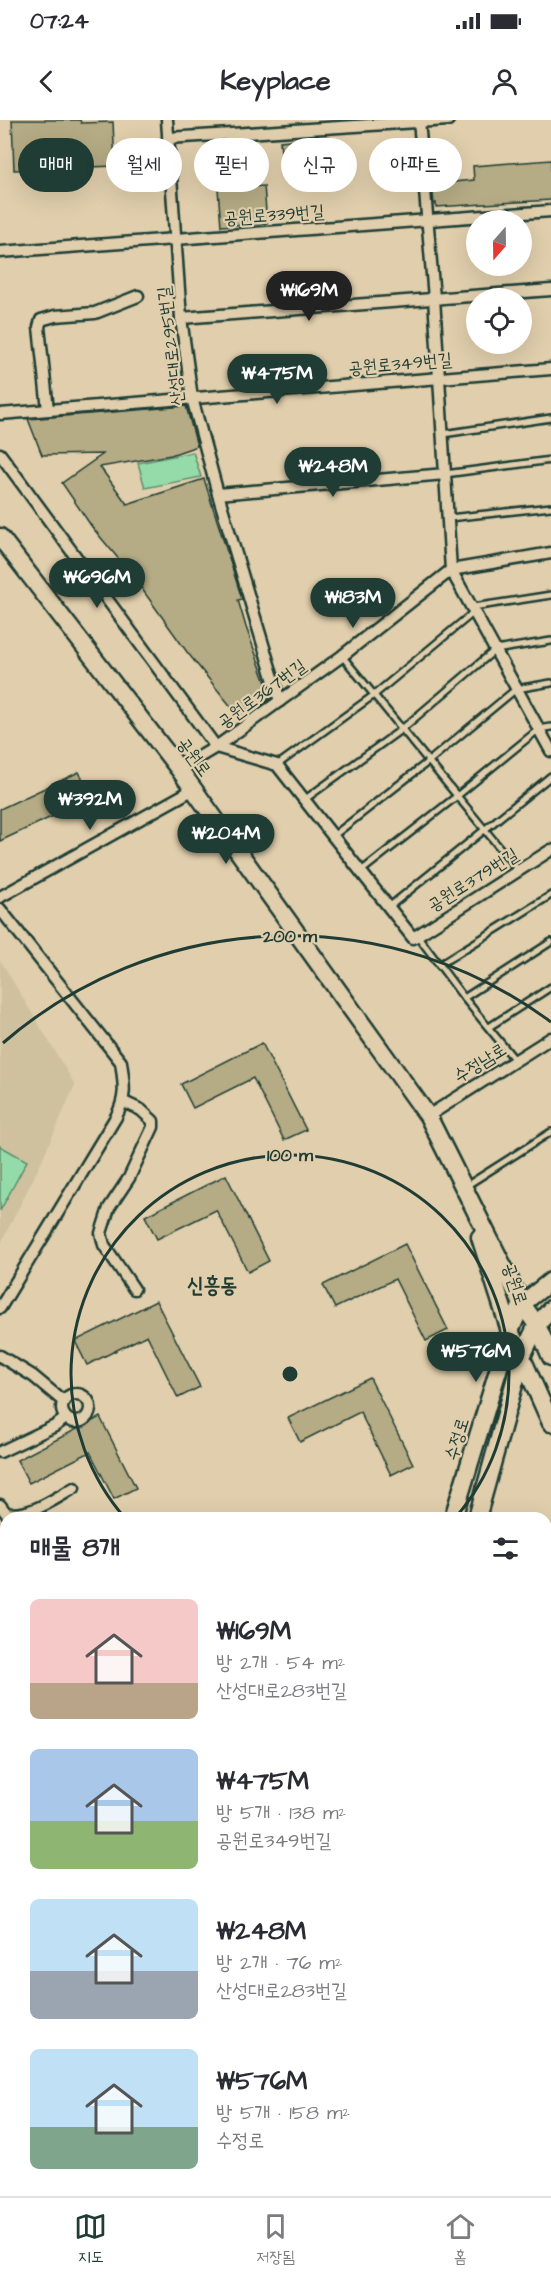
<!DOCTYPE html>
<html lang="ko">
<meta charset="utf-8">
<style>
body{margin:0;font-family:"Architects Daughter","Poor Story",sans-serif;background:#f2f2f3;color:#2b2b33;height:100vh;display:flex;flex-direction:column;font-size:22px;white-space:nowrap}
*{box-sizing:border-box;margin:0}
p{font-size:20px;color:#7c7c81}
.icon{flex:none;width:33px;height:33px;fill:none;stroke:currentColor;stroke-width:2;stroke-linecap:round;stroke-linejoin:round}
.map{position:relative;flex:1;overflow:hidden}
.drawer{position:absolute;left:0px;top:1392px;width:552px;height:684px;display:flex;flex-direction:column;background:#fff;border-radius:18px 18px 0 0;box-shadow:0 6px 24px #0002}
.drawer>*{flex:none}
.hud{position:absolute;left:18px;top:18px;width:516px;height:54px;display:flex;gap:12px}
.needle{width:39px;rotate:200deg}
.buttons{position:absolute;left:466px;top:90px;display:grid;gap:12px}
.buttons a{display:grid;place-items:center;width:66px;height:66px;border-radius:50%;background:#fff;box-shadow:0 6px 24px #0002;font-size:30px}
.price{position:absolute;translate:-50% -51px;padding:0 14px;border-radius:21px;background:#1f3d34;color:#fff;font-size:20px;line-height:39px;filter:drop-shadow(0 2px 3px #0008)}
.price::after{content:'';position:absolute;left:50%;top:36px;width:18px;height:14px;margin-left:-9px;background:inherit;clip-path:polygon(0 0,100% 0,50% 100%)}
.price.current{background:#222;color:#fff}
ul{padding:0;list-style:none}
li{display:flex;align-items:center;gap:18px;height:150px;padding:0 30px}
li span{display:grid;place-items:center;flex:none;width:168px;height:120px;border-radius:9px;color:#555}
li>.icon{margin-inline-start:auto}
span .icon{width:72px;height:72px;fill:#fffc;stroke-width:1}
li b{font-size:26px}
h2{display:flex;justify-content:space-between;align-items:center;height:72px;padding:0 30px;font-size:26px}
.pill{padding:0 21px;border-radius:27px;background:#fff;box-shadow:0 6px 24px #0002;font-size:21px;line-height:54px}
.pill.current{background:#1f3d34;color:#fff}
.status{display:flex;justify-content:space-between;align-items:center;height:42px;padding:0 30px;background:#fff;direction:ltr}
.status svg{height:16px;fill:currentColor}
header{display:flex;justify-content:space-between;align-items:center;height:78px;padding:0 30px;background:#fff;font-size:27px;font-weight:700}
.dock{display:flex;justify-content:space-around;align-items:center;height:84px;border-top:2px solid #e1e1e2;background:#fff;font-size:16px;color:#7c7c81}
.dock a{display:grid;justify-items:center;gap:3px}
.dock .current{color:#1f3d34}
.map>svg:first-child{display:block}
</style>
<div class="status"><b>07:24</b><svg viewBox="0 0 49 12"><path d="M0 12V9h3v3zM5 12V6h3v6zM10 12V3h3v9zM15 12V0h3v12zM26 1h20v11H26zM47 4h2v5h-2z"/></svg></div>
<header><svg class="icon" aria-label="back" viewBox="0 0 24 24"><path d="M15 5l-7 7 7 7"/></svg>Keyplace<svg class="icon" aria-label="person" viewBox="0 0 24 24"><circle cx="12" cy="8" r="4"/><path d="M4 21q1-7 8-7t8 7"/></svg></header>
<div class="map">
<svg width="551" height="2076" viewBox="0 0 551 2076">
<rect width="100%" height="100%" fill="#e0ceac"/>
<filter id="ink" filterUnits="userSpaceOnUse"><feTurbulence type="fractalNoise" baseFrequency=".0167" numOctaves="2"/><feDisplacementMap in="SourceGraphic" scale="12" xChannelSelector="R" yChannelSelector="G"/><feConvolveMatrix kernelMatrix="1 2 1 2 8 2 1 2 1" color-interpolation-filters="sRGB"/></filter>
<g filter="url(#ink)">
<polygon fill="#cfc19e" points="0,840 75,965 37,1051 0,1125"/>
<g fill="#94dba9" stroke="#5a8c6e" stroke-width="1.5">
<polygon points="193,332 201,357 145,368 138,343"/>
<polygon points="0,1026 27,1041 0,1091"/>
</g>
<g fill="#b5ab84" stroke="#1f3d34" stroke-width="1.5">
<polygon points="12,0 80,0 81,3 113,2 115,46 14,50"/>
<polygon points="318,17 321,54 283,57 280,21"/>
<polygon points="551,40 551,80 436,87 436,83 434,84 432,64 474,60 473,46"/>
<polygon points="264,66 267,103 221,106 218,69"/>
<polygon points="186,286 197,326 171,335 100,347 127,384 204,359 242,479 238,480 246,507 270,574 269,579 241,599 187,532 132,455 92,407 62,363 103,334 42,335 28,299"/>
<polygon points="79,652 92,678 0,721 0,689"/>
<polygon points="262,923 306,1010 284,1020 253,958 193,988 181,964"/>
<polygon points="226,1055 269,1141 248,1152 216,1090 157,1119 145,1096"/>
<polygon points="405,1124 448,1210 426,1221 395,1159 335,1188 323,1165"/>
<polygon points="156,1181 200,1267 178,1278 147,1215 87,1245 75,1221"/>
<polygon points="370,1258 413,1344 391,1355 360,1292 300,1322 288,1298"/>
<polygon points="100,1297 136,1368 114,1379 90,1332 29,1363 17,1340"/>
</g>
<g fill="none" stroke-linecap="round" stroke-linejoin="round">
<g stroke="#1f3d34" stroke-width="10">
<g id="service">
<polyline points="443,314 551,298"/>
<polyline points="445,354 551,340"/>
<polyline points="449,398 551,387"/>
<polyline points="473,487 551,475"/>
<polyline points="342,536 518,750"/>
<polyline points="277,645 374,575 474,492"/>
<polyline points="304,680 402,609 495,530 551,521"/>
<polyline points="333,716 429,641 516,569 551,563"/>
<polyline points="360,752 457,676 539,609 551,607"/>
<polyline points="389,787 551,656"/>
<polyline points="417,815 464,878 515,940"/>
<polyline points="439,845 551,775"/>
<polyline points="464,878 551,822"/>
<polyline points="489,907 551,867"/>
<polyline points="466,1066 551,1012"/>
</g>
</g>
<g stroke="#1f3d34" stroke-width="15">
<g id="minor">
<polyline points="167,0 181,198 192,278 218,374 280,581"/>
<polyline points="419,0 434,178 451,450 551,631"/>
<polyline points="168,18 448,0"/>
<polyline points="0,132 551,91"/>
<polyline points="181,198 551,170"/>
<polyline points="48,290 39,207 41,200 55,196 95,193 138,176"/>
<polyline points="0,294 551,249"/>
<polyline points="0,334 216,627 277,645 413,818 551,730"/>
<polyline points="218,374 445,354"/>
<polyline points="179,649 216,627 342,536 451,450 551,433"/>
<polyline points="0,777 194,669"/>
<path d="M0,789L121,942C124,964 127,976 116,997L0,1188"/>
<polyline points="124,982 141,990 153,1001 153,1007 129,1058 109,1088 101,1113 104,1125 134,1169"/>
<polyline points="428,996 551,918"/>
<polyline points="0,1236 33,1256 63,1281"/>
<circle cx="76" cy="1288" r="14"/>
<polyline points="0,1332 55,1306 66,1298"/>
<path d="M0,1385L6,1393C29,1398 54,1379 74,1368"/>
<polyline points="546,1433 548,1434 551,1446"/>
<polyline points="546,1651 551,1650"/>
<polyline points="0,1867 6,1862"/>
<polyline points="546,1867 551,1892"/>
<polyline points="546,2061 551,2060"/>
<polyline points="265,2070 269,2076"/>
<polyline points="468,2070 473,2076 503,2070"/>
<polyline points="125,2076 129,2070"/>
</g>
</g>
<g stroke="#1f3d34" stroke-width="21">
<g id="secondary">
<polyline points="0,417 179,649 428,996 522,1184 537,1205 551,1237"/>
<polyline points="480,1117 510,1211 551,1303"/>
<polyline points="453,1398 510,1211 522,1184 551,1161"/>
<polyline points="477,1398 522,1236 537,1205 551,1189"/>
<polyline points="0,1959 6,1955"/>
<polyline points="0,1998 6,1993"/>
</g>
</g>
<use href="#service" stroke="#e0ceac" stroke-width="5"/>
<use href="#minor" stroke="#e0ceac" stroke-width="10"/>
<use href="#secondary" stroke="#e0ceac" stroke-width="16"/>
</g>
</g>
<g fill="none" stroke="#1f3d34" stroke-width="3">
<path d="M125 1398A219 219 0 1 1 455 1398"/>
<path d="M3 923A438 438 0 0 1 551 902"/>
</g>
<g text-anchor="middle" dominant-baseline="central" stroke-width="4.5" stroke-linejoin="round" paint-order="stroke">
<g font-size="18" fill="#1f3d34" stroke="#e0ceac">
<text transform="translate(274 95) rotate(-4)">공원로339번길</text>
<text transform="translate(171 226) rotate(-97)">산성대로295번길</text>
<text transform="translate(400 244) rotate(-5)">공원로349번길</text>
<text transform="translate(262 574) rotate(-36)">공원로367번길</text>
<text transform="translate(194 637) rotate(54)">공원로</text>
<text transform="translate(473 760) rotate(-32)">공원로379번길</text>
<text transform="translate(480 943) rotate(-32)">수정남로</text>
<text transform="translate(515 1164) rotate(72)">공원로</text>
<text transform="translate(457 1319) rotate(-73)">수정로</text>
</g>
<g font-size="21" font-weight="bold" fill="#1f3d34" stroke="#e0ceac">
<text x="212" y="1165">신흥동</text>
</g>
</g>
<circle cx="290" cy="1254" r="9" fill="#1f3d34" stroke="#e0ceac" stroke-width="3"/>
<g font-size="18" text-anchor="middle" font-weight="bold" fill="#1f3d34" stroke="#e0ceac" stroke-width="4.5" stroke-linejoin="round" paint-order="stroke">
<text x="290" y="822">200 m</text>
<text x="290" y="1041">100 m</text>
</g>
</svg>
<div class="buttons">
<a><svg class="needle" viewBox="-14 -14 28 28"><path d="M0-13l5 13h-10z" fill="#e53935"/><path d="M0 13l5-13h-10z" fill="#7c7c81"/></svg></a>
<a><svg class="icon" aria-label="locate" viewBox="0 0 24 24"><circle cx="12" cy="12" r="6"/><path d="M12 2v4M12 18v4M2 12h4M18 12h4"/></svg></a>
</div>
<b class="price current" style="left:309px;top:202px">₩169M</b>
<b class="price" style="left:277px;top:285px">₩475M</b>
<b class="price" style="left:333px;top:378px">₩248M</b>
<b class="price" style="left:97px;top:489px">₩696M</b>
<b class="price" style="left:353px;top:509px">₩183M</b>
<b class="price" style="left:90px;top:711px">₩392M</b>
<b class="price" style="left:226px;top:745px">₩204M</b>
<b class="price" style="left:476px;top:1263px">₩576M</b>
<div class="hud">
<a class="pill current">매매</a>
<a class="pill">월세</a>
<a class="pill">필터</a>
<a class="pill">신규</a>
<a class="pill">아파트</a>
</div>
<section class="drawer">
<h2>매물 8개<svg class="icon" aria-label="filters" viewBox="0 0 24 24"><path d="M4 7h16M4 17h16"/><circle cx="9" cy="7" r="2"/><circle cx="15" cy="17" r="2"/></svg></h2>
<ul>
<li><span style="background:linear-gradient(#f6c9c9 70%,#b9a48a 0)"><svg class="icon" aria-label="home" viewBox="0 0 24 24"><path d="M3 11l9-7 9 7M6 9v11h12V9"/></svg></span><div><b>₩169M</b><p>방 2개 · 54 m²</p><p>산성대로283번길</p></div></li>
<li><span style="background:linear-gradient(#a9c7e8 60%,#8fb573 0)"><svg class="icon" aria-label="home" viewBox="0 0 24 24"><path d="M3 11l9-7 9 7M6 9v11h12V9"/></svg></span><div><b>₩475M</b><p>방 5개 · 138 m²</p><p>공원로349번길</p></div></li>
<li><span style="background:linear-gradient(#bfe0f5 60%,#9aa5b1 0)"><svg class="icon" aria-label="home" viewBox="0 0 24 24"><path d="M3 11l9-7 9 7M6 9v11h12V9"/></svg></span><div><b>₩248M</b><p>방 2개 · 76 m²</p><p>산성대로283번길</p></div></li>
<li><span style="background:linear-gradient(#bfe0f5 65%,#7fa58c 0)"><svg class="icon" aria-label="home" viewBox="0 0 24 24"><path d="M3 11l9-7 9 7M6 9v11h12V9"/></svg></span><div><b>₩576M</b><p>방 5개 · 158 m²</p><p>수정로</p></div></li>
</ul>
</section>
</div>
<nav class="dock">
<a class="current"><svg class="icon" aria-label="map" viewBox="0 0 24 24"><path d="M3 6l6-2 6 2 6-2v14l-6 2-6-2-6 2zM9 4v14M15 6v14"/></svg>지도</a>
<a><svg class="icon" aria-label="saved" viewBox="0 0 24 24"><path d="M7 4h10v16l-5-4-5 4z"/></svg>저장됨</a>
<a><svg class="icon" aria-label="home" viewBox="0 0 24 24"><path d="M3 11l9-7 9 7M6 9v11h12V9"/></svg>홈</a>
</nav>
